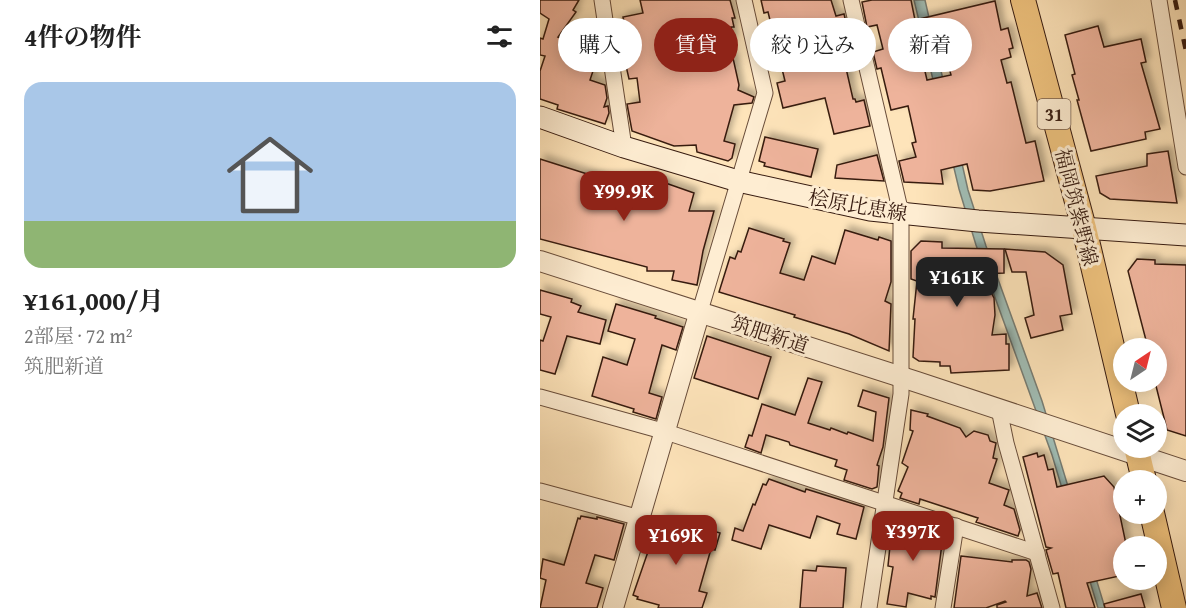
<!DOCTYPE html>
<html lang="ja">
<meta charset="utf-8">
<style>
body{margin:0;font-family:"Gentium Book Plus","Noto Serif JP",serif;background:#f6f6f6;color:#222;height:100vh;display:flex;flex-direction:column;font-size:22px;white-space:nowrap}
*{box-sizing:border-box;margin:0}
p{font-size:20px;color:#767676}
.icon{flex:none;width:33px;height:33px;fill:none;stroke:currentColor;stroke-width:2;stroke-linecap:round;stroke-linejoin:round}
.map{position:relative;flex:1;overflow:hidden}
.drawer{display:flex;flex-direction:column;background:#fff;width:540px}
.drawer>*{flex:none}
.banner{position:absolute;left:18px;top:18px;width:537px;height:54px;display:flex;gap:12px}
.needle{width:39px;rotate:35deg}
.buttons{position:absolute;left:573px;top:338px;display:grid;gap:12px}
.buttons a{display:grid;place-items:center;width:54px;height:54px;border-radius:50%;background:#fff;box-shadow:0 3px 15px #0003;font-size:30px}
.price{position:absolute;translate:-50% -51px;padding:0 14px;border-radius:12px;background:#8f2418;color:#fff;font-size:20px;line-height:39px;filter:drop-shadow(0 2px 3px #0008)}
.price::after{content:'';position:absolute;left:50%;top:36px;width:18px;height:14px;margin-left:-9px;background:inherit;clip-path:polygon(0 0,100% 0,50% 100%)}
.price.current{background:#222;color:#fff}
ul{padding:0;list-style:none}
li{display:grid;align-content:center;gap:12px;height:318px;padding:0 24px}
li+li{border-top:2px solid #e0e0e0}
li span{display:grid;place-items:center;height:186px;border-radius:18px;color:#555}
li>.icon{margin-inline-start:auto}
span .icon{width:108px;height:108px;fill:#fffc;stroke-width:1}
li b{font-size:26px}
h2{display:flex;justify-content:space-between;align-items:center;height:72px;padding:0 24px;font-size:26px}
.chip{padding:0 21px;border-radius:27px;background:#fff;box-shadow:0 3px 15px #0003;font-size:21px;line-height:54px}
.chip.current{background:#8f2418;color:#fff}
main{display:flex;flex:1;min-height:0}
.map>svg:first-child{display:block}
</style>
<main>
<section class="drawer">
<h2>4件の物件<svg class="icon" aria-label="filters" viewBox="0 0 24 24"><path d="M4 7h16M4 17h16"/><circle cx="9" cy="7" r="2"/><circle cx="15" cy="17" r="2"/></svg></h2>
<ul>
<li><span style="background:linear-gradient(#a9c7e8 75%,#8fb573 0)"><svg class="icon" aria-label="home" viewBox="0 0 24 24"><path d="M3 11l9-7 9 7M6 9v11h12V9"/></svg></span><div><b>¥161,000/月</b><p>2部屋 · 72 m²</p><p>筑肥新道</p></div></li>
</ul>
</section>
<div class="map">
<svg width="646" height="608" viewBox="0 0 646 608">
<defs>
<filter id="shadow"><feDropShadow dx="4.5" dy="-4.5" stdDeviation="3" flood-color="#0004"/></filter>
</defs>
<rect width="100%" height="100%" fill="#fee4ba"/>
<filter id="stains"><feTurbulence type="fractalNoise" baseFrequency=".00333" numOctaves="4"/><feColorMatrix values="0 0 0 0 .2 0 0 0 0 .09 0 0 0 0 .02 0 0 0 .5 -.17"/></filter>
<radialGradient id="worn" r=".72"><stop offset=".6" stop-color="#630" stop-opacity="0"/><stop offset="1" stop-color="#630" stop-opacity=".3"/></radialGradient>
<polygon fill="#a1beb6" stroke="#777d74" stroke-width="1.5" points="374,0 385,0 428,190 446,246 502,401 565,608 558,608 512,455 436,245 419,189"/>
<g fill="#eeb39b" stroke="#371b10" stroke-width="1.5" fill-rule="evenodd" filter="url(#shadow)">
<polygon points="0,0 39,0 33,10 36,12 18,37 41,44 37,56 56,62 50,80 65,85 67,98 64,107 68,106 69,113 65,124 17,109 18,105 0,99 0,71 5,56 0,55 0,38 3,39 9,19 0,13"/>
<polygon points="100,0 190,0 195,18 192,18 194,27 191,27 193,39 178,49 193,58 199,85 198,90 214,97 212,103 194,105 184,141 195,144 192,158 188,161 157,152 156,145 134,146 92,131 87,104 100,102 97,78 89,79 76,22 84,21 83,17 103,13"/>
<polygon points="221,0 291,0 296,16 304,14 308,31 298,33 313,99 315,99 316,102 324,100 330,126 294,134 285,98 243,108 237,83 245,81 228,12 224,13"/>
<path d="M332,0H371L375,20L455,1L461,30L468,28L473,48L469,49L471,57L461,60L467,83L471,82L486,143L495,141L504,181L450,191L433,190L427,164L401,170L403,184L364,182L359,161L376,157L372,143L376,142L368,106L351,110L341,68L337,69L333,52L343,49L337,25L327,27L322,2ZM399,31L411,75L387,80L377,37Z"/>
<polygon points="558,26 564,47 601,39 606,62 601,63 620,129 605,132 606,139 551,151 537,100 539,100 532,75 535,74 525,35"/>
<polygon points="225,137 278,149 271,177 224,166 225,163 219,161"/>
<polygon points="628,151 637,203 570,199 560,193 556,176 607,166 607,154"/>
<polygon points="337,155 344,181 295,178 297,165"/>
<polygon points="0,159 63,179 60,187 87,195 87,192 113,192 117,180 154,193 149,211 174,211 163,251 157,285 132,280 134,271 107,271 107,267 0,239"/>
<polygon points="209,228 244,239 243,241 250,243 240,273 264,280 272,256 295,264 305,230 338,240 339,237 351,241 351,282 345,301 351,304 349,351 309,334 254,317 255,315 179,292 190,257 195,259 198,251 201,252"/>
<polygon points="381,241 402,242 402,248 464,249 464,273 441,274 454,298 455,315 452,335 466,334 466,344 469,344 469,370 411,373 410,366 400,366 400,362 379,361 373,357 375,319 373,319 377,281 371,279 371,251"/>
<polygon points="465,249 505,252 523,265 532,314 520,316 523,330 491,338 485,318 494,315 486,272 472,272"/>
<polygon points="597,259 615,260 615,264 646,265 646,436 627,430 616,386 616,348 608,348 588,271"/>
<polygon points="0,290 32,299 31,302 41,306 38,312 66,320 60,344 27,336 15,374 0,370 0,340 3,341 11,317 0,314"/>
<polygon points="76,304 116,316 115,318 143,327 136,350 122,345 109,393 122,397 116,419 93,412 94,409 52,396 63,357 87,365 95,339 68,331"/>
<polygon points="167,336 231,357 218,399 154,378"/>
<polygon points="268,378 282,382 268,423 290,430 291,428 307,434 308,432 333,441 336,412 318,406 323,390 349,398 343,447 337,465 339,466 337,487 332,489 304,480 307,470 295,466 297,460 250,445 249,442 226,435 221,453 205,447 209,435 212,436 222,404 255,415"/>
<polygon points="371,410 388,414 387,416 420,428 426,437 434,431 448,435 450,441 456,443 453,458 457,459 449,483 469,490 464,505 474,509 480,530 478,536 436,522 438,518 380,499 379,504 360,498 362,493 358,491 368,467 362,463 373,431 370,430"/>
<polygon points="497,453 498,457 504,455 508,470 513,469 517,487 564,476 574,487 586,544 584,545 584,575 547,583 555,608 526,608 518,573 513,574 506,550 511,548 506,547 483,457"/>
<polygon points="229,479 265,492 266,489 324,507 316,539 297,534 300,524 277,516 270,538 229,525 221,549 192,540 195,528 203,531 213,504 215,505 223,484 226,485"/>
<polygon points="41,516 57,519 57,517 84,524 74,560 55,555 46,583 63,588 57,608 0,608 6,580 0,578 3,559 24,565 38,518 40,519"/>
<polygon points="122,516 180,533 175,550 171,549 159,591 167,593 162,608 118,608 119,605 97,599 98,597 93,595 111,543 113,544"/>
<polygon points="353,516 376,524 376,527 400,532 400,535 403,536 395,597 391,596 391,599 368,593 366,607 347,604 353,567 348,566"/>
<polygon points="421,556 472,562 472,560 486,560 489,562 491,569 487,596 497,593 502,608 457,608 457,605 466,602 465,601 446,608 414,608"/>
<polygon points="277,566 306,568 303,608 260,608 263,570 276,571"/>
<polygon points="601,594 605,608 565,608 564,604"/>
</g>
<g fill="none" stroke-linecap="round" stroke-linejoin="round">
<g stroke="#694d3a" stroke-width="17">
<g id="minor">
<polyline points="62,0 84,147"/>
<polyline points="311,0 361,213 361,394 329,608"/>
<polyline points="619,0 646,167"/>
<polyline points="160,311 225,93 204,0"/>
<polyline points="0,397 126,432 497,553"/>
<polyline points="459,409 466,443 512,608"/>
<polyline points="0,491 100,518"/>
<polyline points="403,608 416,526"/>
</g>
</g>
<g stroke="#694d3a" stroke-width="22">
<g id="tertiary">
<polyline points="0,261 377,382 646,471"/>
<polyline points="73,608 160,311"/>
</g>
</g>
<g stroke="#371b10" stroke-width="23">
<polyline id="secondary" points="0,117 84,147 198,181 330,210 438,221 646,235"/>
</g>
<g stroke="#371b10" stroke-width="26">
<g id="primary">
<polyline points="483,0 544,228 588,414"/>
<polyline points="596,447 604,480"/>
<polyline points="612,513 634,608"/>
</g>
</g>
<use href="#minor" stroke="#feedd2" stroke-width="15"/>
<use href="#tertiary" stroke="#feedd2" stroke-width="20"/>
<use href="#secondary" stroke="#feedd2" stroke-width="21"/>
<use href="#primary" stroke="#efc27d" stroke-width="24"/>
<polyline stroke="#371b10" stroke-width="4.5" stroke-dasharray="10 10" stroke-linecap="butt" points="635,0 646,51"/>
</g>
<g text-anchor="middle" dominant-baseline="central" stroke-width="6" stroke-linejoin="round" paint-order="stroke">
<rect fill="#feedd2" stroke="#735a4a" stroke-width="1.5" x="497.5" y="99" width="33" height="30" rx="4.5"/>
<g font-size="18" font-weight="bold" fill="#371b10">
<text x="514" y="114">31</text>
</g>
<g font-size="20" fill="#371b10" stroke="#feedd2">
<text transform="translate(318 205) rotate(10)">桧原比恵線</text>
<text transform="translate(537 207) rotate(76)">福岡筑紫野線</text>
<text transform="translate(230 334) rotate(18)">筑肥新道</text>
</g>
</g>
<rect width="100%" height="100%" filter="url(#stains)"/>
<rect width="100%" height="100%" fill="url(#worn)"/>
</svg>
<div class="buttons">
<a><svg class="needle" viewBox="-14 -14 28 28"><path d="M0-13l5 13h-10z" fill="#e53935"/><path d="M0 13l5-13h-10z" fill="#767676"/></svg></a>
<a><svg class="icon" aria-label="layers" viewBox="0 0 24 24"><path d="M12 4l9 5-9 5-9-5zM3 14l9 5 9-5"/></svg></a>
<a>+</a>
<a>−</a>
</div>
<b class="price" style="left:84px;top:222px">¥99.9K</b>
<b class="price current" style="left:417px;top:308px">¥161K</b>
<b class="price" style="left:373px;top:562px">¥397K</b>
<b class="price" style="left:136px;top:566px">¥169K</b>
<div class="banner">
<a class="chip">購入</a>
<a class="chip current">賃貸</a>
<a class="chip">絞り込み</a>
<a class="chip">新着</a>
</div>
</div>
</main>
